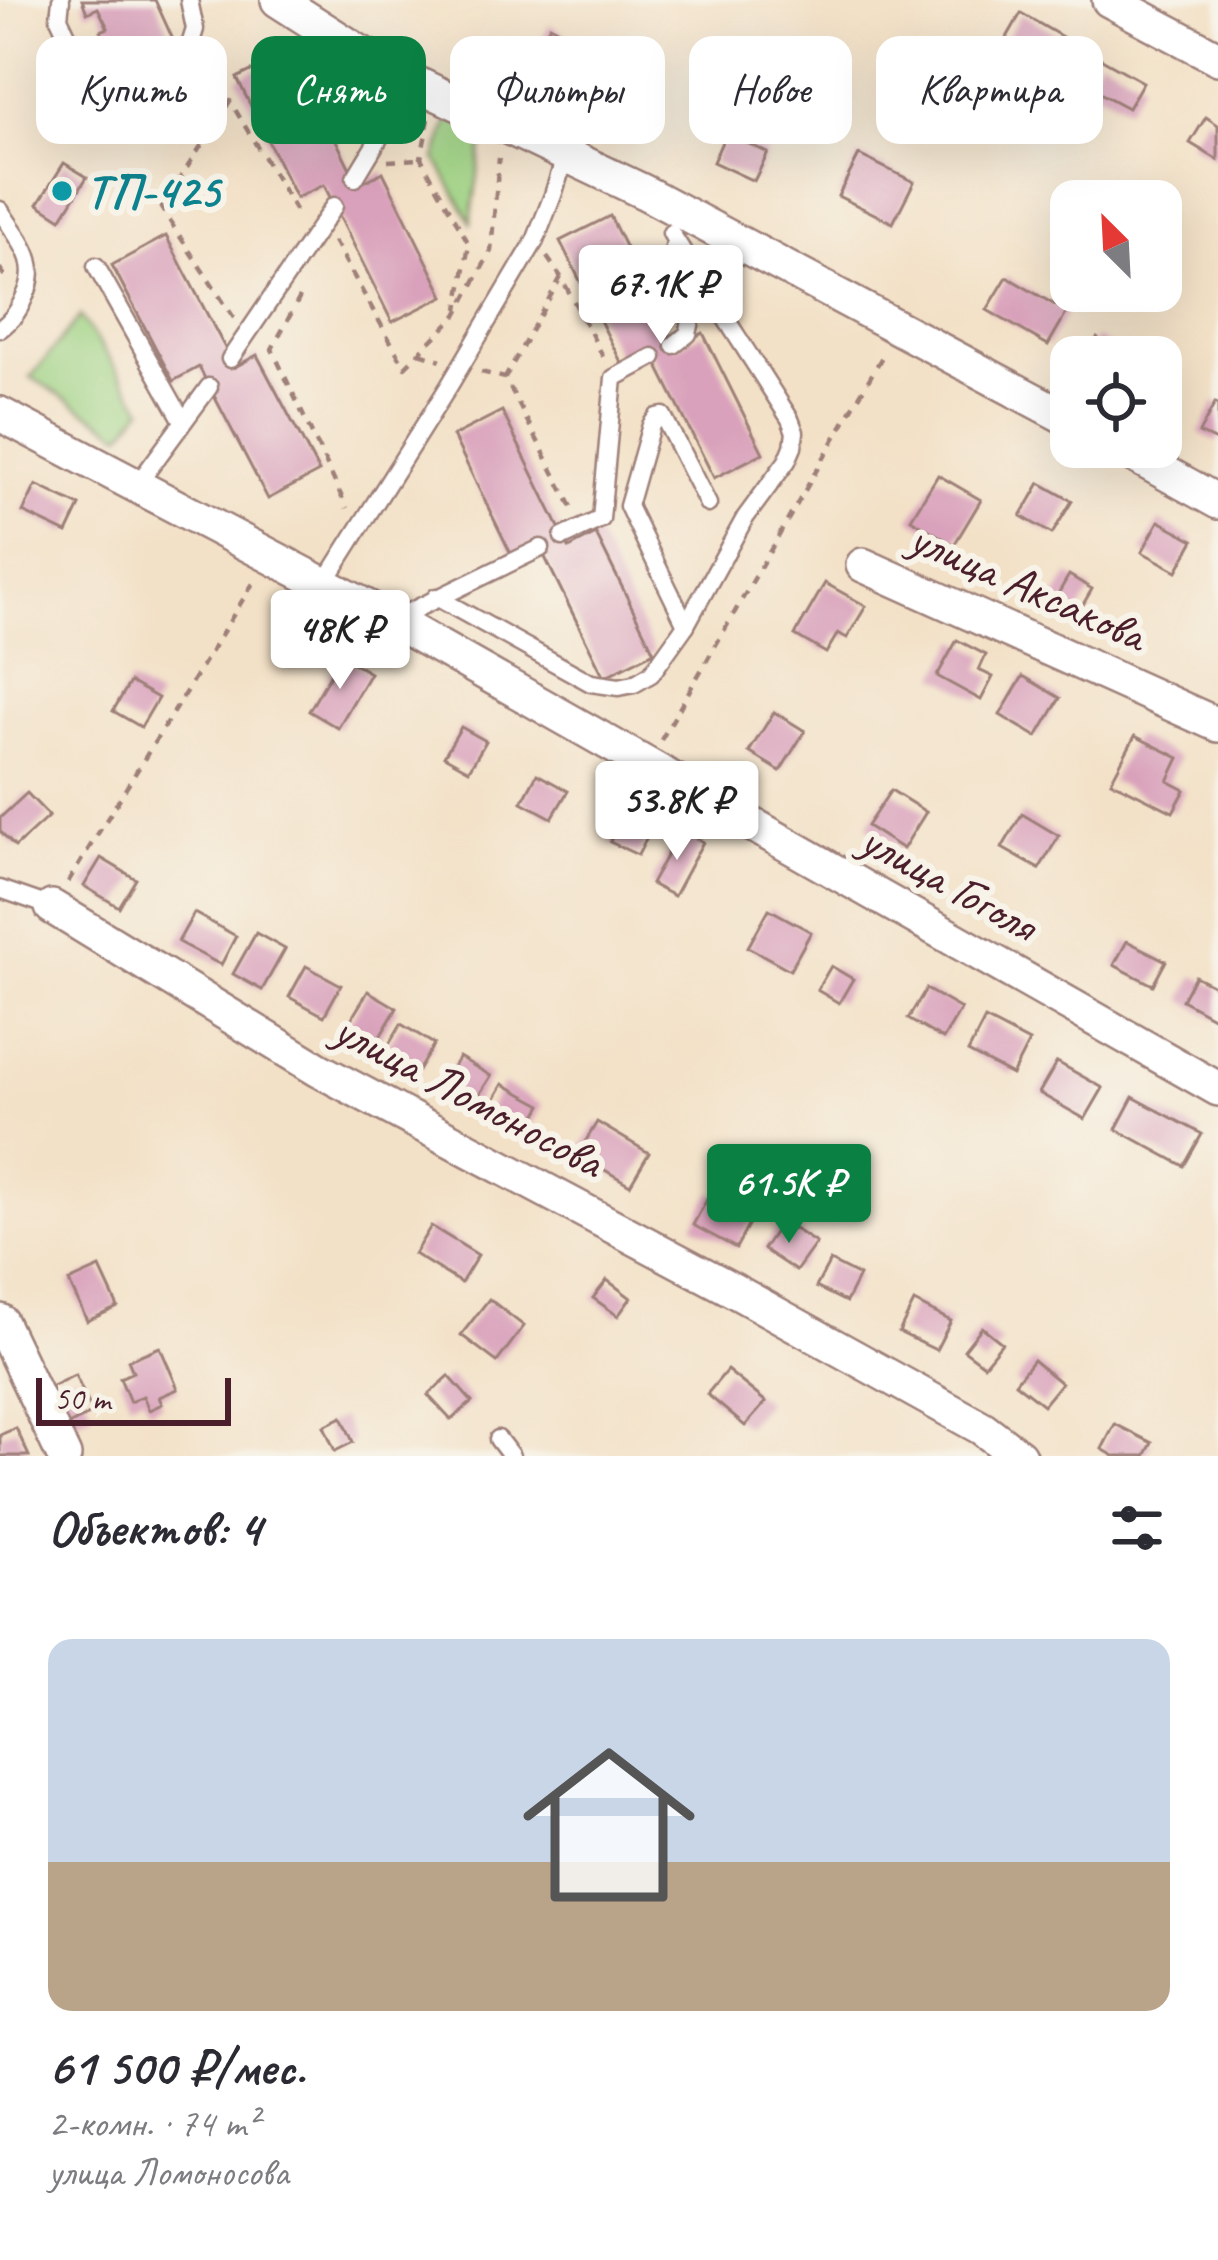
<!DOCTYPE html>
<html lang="ru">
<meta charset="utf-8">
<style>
body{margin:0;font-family:Caveat,sans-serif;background:#f2f2f3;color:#2b2b33;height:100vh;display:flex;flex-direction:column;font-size:45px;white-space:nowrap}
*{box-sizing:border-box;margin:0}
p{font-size:39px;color:#7c7c81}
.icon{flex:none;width:66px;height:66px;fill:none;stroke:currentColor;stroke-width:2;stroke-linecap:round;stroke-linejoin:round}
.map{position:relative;height:1456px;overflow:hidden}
.details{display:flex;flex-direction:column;background:#fff;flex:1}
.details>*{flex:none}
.hud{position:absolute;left:36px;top:36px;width:1146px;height:108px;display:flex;gap:24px}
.needle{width:78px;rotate:336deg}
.controls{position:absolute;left:1050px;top:180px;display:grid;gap:24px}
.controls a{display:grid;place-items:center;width:132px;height:132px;border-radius:24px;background:#fff;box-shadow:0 12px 48px #0002;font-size:60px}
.scale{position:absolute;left:36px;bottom:30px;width:195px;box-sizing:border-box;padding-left:12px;border:6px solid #4a1f2b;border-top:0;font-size:33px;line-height:42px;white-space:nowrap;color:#4a1f2b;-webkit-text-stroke:9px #f7f3e8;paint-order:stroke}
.price{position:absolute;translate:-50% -102px;padding:0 27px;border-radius:12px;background:#fff;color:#222;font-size:39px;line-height:78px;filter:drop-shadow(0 3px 6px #0008)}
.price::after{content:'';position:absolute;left:50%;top:72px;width:36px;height:27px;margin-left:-18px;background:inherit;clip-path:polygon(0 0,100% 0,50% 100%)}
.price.active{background:#0b8043;color:#fff}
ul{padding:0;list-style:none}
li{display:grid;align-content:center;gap:24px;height:636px;padding:0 48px}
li+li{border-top:3px solid #e1e1e2}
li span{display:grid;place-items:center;height:372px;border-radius:24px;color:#555}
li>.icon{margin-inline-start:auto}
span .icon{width:216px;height:216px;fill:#fffc;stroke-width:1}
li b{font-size:51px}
h2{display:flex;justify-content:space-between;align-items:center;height:144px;padding:0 48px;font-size:51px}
.pill{padding:0 42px;border-radius:24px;background:#fff;box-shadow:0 12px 48px #0002;font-size:42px;line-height:108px}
.pill.active{background:#0b8043;color:#fff}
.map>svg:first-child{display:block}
</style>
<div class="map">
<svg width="1218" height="1456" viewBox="0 0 1218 1456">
<rect width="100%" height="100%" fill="#f7f3e8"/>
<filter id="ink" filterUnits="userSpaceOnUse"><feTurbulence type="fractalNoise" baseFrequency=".00833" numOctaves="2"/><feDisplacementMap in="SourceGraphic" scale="24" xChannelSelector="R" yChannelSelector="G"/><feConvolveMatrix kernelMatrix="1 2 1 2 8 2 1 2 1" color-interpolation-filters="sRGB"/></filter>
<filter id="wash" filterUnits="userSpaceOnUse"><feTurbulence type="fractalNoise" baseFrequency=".004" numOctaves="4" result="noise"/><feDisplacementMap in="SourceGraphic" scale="48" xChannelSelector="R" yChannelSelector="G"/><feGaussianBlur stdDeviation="2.7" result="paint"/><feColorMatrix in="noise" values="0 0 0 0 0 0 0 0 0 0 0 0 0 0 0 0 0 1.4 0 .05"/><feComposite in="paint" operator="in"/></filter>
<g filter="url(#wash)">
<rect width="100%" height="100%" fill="#f3e1c7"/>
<g fill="#9ed283" stroke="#747857" stroke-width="3">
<polygon points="449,119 485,127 471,222 436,159"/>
<polygon points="80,316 143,408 122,434 31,377"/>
</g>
<g id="blocks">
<g fill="#d9a1bb">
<polygon points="82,0 155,0 175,44 118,70 101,31 108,28 98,8 87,13"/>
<polygon points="1021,13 1071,42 1055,70 1005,41"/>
<polygon points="550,25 594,52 575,83 531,56"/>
<polygon points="292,51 358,185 383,172 444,296 392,322 324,185 296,198 237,78"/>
<polygon points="1100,58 1143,82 1128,108 1085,85"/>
<polygon points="619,65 662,91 644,120 601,93"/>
<polygon points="1206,117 1218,125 1218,160 1190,143"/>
<polygon points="726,133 768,153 754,181 713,162"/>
<polygon points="859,155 914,182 893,223 838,196"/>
<polygon points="64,163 87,177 61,219 38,204"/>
<polygon points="610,216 675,347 703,333 763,453 714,478 650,350 622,364 560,241"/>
<polygon points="166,236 235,367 257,355 319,472 268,499 199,367 173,381 112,265"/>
<polygon points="1007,277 1067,312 1048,345 987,310"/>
<polygon points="1097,338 1126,357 1084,357"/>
<polygon points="1215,403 1218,404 1218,442 1199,433"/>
<polygon points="502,411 569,548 596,534 654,652 604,677 538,543 512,556 453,436"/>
<polygon points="938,475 981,500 954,545 911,519"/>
<polygon points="1040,483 1072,501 1052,534 1021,516"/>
<polygon points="36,485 80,506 67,533 23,512"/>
<polygon points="1159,521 1194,540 1177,571 1142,552"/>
<polygon points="1069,575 1092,589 1078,613 1055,599"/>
<polygon points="825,583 866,606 847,638 838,633 826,653 795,635"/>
<polygon points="957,640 986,655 979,670 993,677 981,700 937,676"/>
<polygon points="341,656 370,673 338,728 309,711"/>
<polygon points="1023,676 1060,698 1037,737 1000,715"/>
<polygon points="130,682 158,698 141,727 113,711"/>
<polygon points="774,712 805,731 780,771 749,752"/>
<polygon points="461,727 486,741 469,770 444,756"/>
<polygon points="1135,736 1179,758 1168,781 1185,790 1173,812 1111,781"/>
<polygon points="537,774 568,791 552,818 522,802"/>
<polygon points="891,790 926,812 903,849 867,826"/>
<polygon points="27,793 49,816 15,847 0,831 0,818"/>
<polygon points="1022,814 1059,836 1039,869 1002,848"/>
<polygon points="621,817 650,831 638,855 610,842"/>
<polygon points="680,830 703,842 674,896 651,884"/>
<polygon points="101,858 136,879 119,907 84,886"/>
<polygon points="769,909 811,932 790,970 748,947"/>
<polygon points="194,913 236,936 221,965 178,942"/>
<polygon points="256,933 285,949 262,990 233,974"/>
<polygon points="1127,941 1166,961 1153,985 1114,965"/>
<polygon points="306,966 341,985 324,1016 289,997"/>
<polygon points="831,966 853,979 839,1003 817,990"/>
<polygon points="1195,976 1218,988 1218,1020 1182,1000"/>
<polygon points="926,989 961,1009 943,1039 908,1019"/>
<polygon points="368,991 397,1008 375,1045 346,1028"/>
<polygon points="985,1019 1029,1042 1012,1075 968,1052"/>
<polygon points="401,1024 434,1044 418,1071 385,1051"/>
<polygon points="459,1057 491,1076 473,1104 442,1085"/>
<polygon points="1057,1062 1103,1088 1085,1119 1039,1093"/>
<polygon points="503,1084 542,1105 528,1130 489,1108"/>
<polygon points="1133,1097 1202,1134 1184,1166 1116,1129"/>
<polygon points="597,1122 649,1153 630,1185 578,1154"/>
<polygon points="711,1192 754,1215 736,1248 693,1225"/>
<polygon points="782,1221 816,1243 796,1271 763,1249"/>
<polygon points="431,1226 478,1255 461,1283 414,1254"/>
<polygon points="830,1261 859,1276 846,1302 816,1287"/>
<polygon points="100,1268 118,1307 87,1321 69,1282"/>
<polygon points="607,1280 631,1298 618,1316 593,1298"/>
<polygon points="489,1299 524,1326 497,1362 461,1335"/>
<polygon points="914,1302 951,1321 936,1350 899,1332"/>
<polygon points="982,1327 1002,1343 984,1365 964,1350"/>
<polygon points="160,1347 178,1389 159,1397 162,1404 149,1410 143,1396 130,1402 120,1378 133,1372 128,1360"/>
<polygon points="1033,1360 1061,1383 1043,1405 1015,1383"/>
<polygon points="727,1370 766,1402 745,1426 707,1394"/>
<polygon points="75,1375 93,1413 64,1427 46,1389"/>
<polygon points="449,1376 472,1402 451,1420 428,1395"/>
<polygon points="342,1417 353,1442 335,1451 324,1426"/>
<polygon points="1115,1424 1152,1443 1145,1456 1114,1456 1102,1449"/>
<polygon points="16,1428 29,1456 0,1456 0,1435"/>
</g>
</g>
</g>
<g filter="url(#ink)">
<use href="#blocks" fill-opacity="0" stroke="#9e8079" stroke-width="3"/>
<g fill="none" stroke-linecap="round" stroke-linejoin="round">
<g stroke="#9e8079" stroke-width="21">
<g id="service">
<polyline points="61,0 59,18 101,107 111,114 123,116 137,110 184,64 195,29 189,0"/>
<polyline points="355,178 413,82"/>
<path d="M0,210C19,241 43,261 24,298C18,312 12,320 0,329"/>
<polyline points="96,266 183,421"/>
<polyline points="674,345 688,334 691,321 674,247"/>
<polyline points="230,359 334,206"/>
<polyline points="137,485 209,387"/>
<polyline points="563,537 601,519 614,378 653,357"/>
<polyline points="324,584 449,386 535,241 553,195 566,154"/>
<polyline points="436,597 591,683 619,687 634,684 651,674 686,625 745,518 787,461 793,447 795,432 790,419 671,233"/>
<polyline points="393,620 541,548"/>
<polyline points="686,625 628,506 651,425 657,417 663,416 665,420 708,504"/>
<polyline points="0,889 52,907"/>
<polyline points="498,1439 511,1456"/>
</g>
</g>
<g stroke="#9e8079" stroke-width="38">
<g id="minor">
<polyline points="278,0 356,50 413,82 644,192 1071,420"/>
<polyline points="1109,0 1218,58"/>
<polyline points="0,414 392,620 1218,1089"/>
<polyline points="1119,447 1218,502"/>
<polyline points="863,565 1218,725"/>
<polyline points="52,907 319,1070 733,1290 982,1428 1019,1456"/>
<polyline points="0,1321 64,1456"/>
</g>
</g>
<g stroke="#9e8079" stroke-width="4.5" stroke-dasharray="9 9" stroke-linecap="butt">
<polyline points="429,119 421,158 469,244 458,309"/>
<polyline points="388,161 419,159"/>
<polyline points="334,241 405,367 457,315 491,251 499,158"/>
<polyline points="547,257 561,277"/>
<polyline points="0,268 7,281"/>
<polyline points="300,297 272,349 347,508"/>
<polyline points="234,318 161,208 230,101 300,218"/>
<polyline points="420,353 441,360"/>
<polyline points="481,372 505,378"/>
<polyline points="572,507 505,378 561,277 605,360"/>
<polyline points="661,740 883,355"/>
<polyline points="68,882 255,580"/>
</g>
<use href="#service" stroke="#fff" stroke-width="16"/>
<use href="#minor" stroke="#fff" stroke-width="33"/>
</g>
</g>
<circle fill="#0f9aa8" stroke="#f7f3e8" stroke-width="4.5" cx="62" cy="191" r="12"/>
<g text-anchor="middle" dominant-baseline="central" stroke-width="12" stroke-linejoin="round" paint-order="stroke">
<g font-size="48" font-weight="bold" fill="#0d838f" stroke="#f7f3e8" text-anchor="start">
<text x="86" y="191">ТП-425</text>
</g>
<g font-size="48" fill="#4a1f2b" stroke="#f7f3e8">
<text transform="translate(1028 586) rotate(24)">улица Аксакова</text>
<text transform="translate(949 882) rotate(29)">улица Гоголя</text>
<text transform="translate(469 1095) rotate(28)">улица Ломоносова</text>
</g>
</g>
</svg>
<div class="controls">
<a><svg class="needle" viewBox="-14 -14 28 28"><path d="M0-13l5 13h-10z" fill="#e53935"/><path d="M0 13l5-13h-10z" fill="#7c7c81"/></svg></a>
<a><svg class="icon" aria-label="locate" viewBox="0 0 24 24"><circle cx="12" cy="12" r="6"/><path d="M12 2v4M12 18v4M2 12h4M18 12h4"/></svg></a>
</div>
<div class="scale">50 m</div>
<b class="price" style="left:661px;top:347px">67.1K ₽</b>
<b class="price" style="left:340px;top:692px">48K ₽</b>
<b class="price" style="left:677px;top:863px">53.8K ₽</b>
<b class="price active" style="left:789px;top:1246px">61.5K ₽</b>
<div class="hud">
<a class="pill">Купить</a>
<a class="pill active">Снять</a>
<a class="pill">Фильтры</a>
<a class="pill">Новое</a>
<a class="pill">Квартира</a>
</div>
</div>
<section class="details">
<h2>Объектов: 4<svg class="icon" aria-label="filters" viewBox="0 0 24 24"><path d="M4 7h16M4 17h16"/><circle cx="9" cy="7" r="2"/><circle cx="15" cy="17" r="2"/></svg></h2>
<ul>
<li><span style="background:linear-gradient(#c9d6e8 60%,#b9a48a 0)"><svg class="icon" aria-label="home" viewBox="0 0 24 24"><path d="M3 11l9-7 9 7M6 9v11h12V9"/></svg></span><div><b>61 500 ₽/мес.</b><p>2-комн. · 74 m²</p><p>улица Ломоносова</p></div></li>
</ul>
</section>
